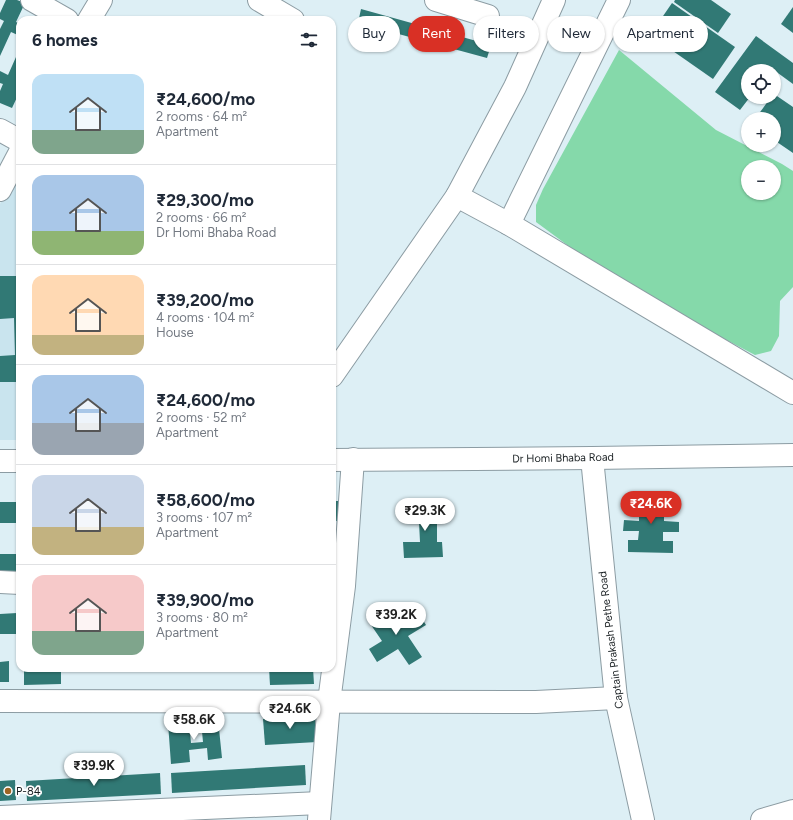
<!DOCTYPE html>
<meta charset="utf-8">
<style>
body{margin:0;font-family:Figtree,sans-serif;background:#f2f2f3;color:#1f2937;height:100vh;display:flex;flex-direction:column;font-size:15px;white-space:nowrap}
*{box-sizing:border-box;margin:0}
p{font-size:13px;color:#747a83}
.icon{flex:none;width:22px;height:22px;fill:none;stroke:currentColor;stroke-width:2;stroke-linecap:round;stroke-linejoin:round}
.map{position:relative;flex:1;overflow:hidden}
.side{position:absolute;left:16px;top:16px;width:320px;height:656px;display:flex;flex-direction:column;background:#fff;border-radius:12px;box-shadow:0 1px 3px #0004}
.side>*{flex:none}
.top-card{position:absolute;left:348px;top:16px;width:380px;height:36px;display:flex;gap:8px}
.fabs{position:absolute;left:741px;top:64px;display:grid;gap:8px}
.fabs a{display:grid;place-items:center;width:40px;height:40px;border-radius:50%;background:#fff;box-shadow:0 1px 3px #0004;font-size:20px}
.price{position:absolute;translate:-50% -34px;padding:0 9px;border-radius:14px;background:#fff;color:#222;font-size:13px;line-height:26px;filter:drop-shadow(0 1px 2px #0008)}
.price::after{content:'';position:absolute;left:50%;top:24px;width:12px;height:9px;margin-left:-6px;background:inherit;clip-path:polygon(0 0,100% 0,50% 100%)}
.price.on{background:#d93025;color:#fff}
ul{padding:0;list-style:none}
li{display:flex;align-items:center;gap:12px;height:100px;padding:0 16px}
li+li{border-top:1px solid #e0e1e3}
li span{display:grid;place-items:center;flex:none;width:112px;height:80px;border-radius:12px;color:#555}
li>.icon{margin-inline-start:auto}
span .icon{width:48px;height:48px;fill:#fffc;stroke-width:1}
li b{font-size:17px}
h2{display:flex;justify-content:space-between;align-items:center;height:48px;padding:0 16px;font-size:17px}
.pill{padding:0 14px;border-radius:18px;background:#fff;box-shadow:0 1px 3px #0004;font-size:14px;line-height:36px}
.pill.on{background:#d93025;color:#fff}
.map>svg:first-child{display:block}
</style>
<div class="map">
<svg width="793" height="820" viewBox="0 0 793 820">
<rect width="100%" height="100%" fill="#ddeff5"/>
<polygon fill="#c9e4ee" points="20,167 20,440 0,440 0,204"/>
<path fill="#85d9aa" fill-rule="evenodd" d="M619,50L716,130L782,164L793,171V287L780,301L779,336L771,351L755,355L620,284L536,222V205L543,189ZM748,167H774V193H748Z"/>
<g fill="#317975">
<polygon points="6,0 17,0 25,3 16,22 20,24 20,36 11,32 0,56 0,29 4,21 0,19 0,13"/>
<polygon points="675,0 711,0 731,14 718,33 674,2"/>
<polygon points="672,3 735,47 713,79 650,35"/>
<polygon points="793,7 793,33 781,24"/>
<polygon points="361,9 491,45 487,58 358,23"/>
<polygon points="756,36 793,63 793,84 771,68 769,71 748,71 748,97 750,97 740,110 715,92"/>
<polygon points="20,48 20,91 12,108 0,103 0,91 3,84 0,83 0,71 8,75"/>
<polygon points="774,94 793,107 793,153 774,140 774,119 755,119 771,97 774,97"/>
<polygon points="0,276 20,276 20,398 18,398 18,382 0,382 0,356 15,355 14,318 0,319"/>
<polygon points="629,496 673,497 673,508 664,508 664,521 679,522 679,532 663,532 663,541 673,541 673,553 628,552 628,540 638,540 639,531 623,531 624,520 639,521 639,507 629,507"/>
<rect x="332" y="501" width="9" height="20"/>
<rect x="0" y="502" width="20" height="21"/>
<polygon points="442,505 443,524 437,524 437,542 442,542 443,557 404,558 403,542 420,542 419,522 407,522 407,506"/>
<rect x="0" y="554" width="20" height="20"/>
<polygon points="388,610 397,623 417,611 426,625 408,636 422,657 409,665 398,649 377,662 369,649 382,641 369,622"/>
<polygon points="17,613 18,634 0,634 0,614"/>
<polygon points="9,661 9,682 0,682 0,662"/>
<polygon points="24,668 61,668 61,684 24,685"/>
<polygon points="269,668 313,668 314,684 270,685"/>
<polygon points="315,716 317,742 265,745 263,719"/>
<polygon points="218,719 222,758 208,760 207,748 189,750 190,762 171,764 168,723 189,721 191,743 203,742 201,721"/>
<polygon points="305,765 306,785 172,793 171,773"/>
<polygon points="160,773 161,794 27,801 26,781"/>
<polygon points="15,780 16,800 0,801 0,781"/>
</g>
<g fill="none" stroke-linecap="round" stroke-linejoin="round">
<g stroke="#8c9ca3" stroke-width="24">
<g id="minor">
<polyline points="32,0 67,20"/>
<polyline points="259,0 293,20"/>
<polyline points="436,0 488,16"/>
<polyline points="89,20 101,0"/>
<polyline points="0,130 20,141"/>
<polyline points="0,190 20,152"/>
<polyline points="457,196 509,224 793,393"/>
<polyline points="509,224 619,0"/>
<polyline points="332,376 457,196 515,87 554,0"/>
<polyline points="592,458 616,698 643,820"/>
<polyline points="332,460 592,458 793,455"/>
<polyline points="0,461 20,461"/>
<polyline points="0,582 20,583"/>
<polyline points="0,701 536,702 616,698"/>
<polyline points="0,817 320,803"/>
<polyline points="319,820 329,702 344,586 353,459"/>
<polyline points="762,820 793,811"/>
</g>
</g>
<use href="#minor" stroke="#fff" stroke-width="22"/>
</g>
<circle fill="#9e6423" stroke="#fff" stroke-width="1.5" cx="8" cy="791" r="4"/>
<g text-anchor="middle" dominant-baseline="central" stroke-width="3.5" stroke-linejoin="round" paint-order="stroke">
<g font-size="11" fill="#1a2023" stroke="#fff">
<text transform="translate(563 458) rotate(-1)">Dr Homi Bhaba Road</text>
<text transform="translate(611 640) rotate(-97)">Captain Prakash Pethe Road</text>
</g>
<g font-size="11" fill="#1a2023" stroke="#fff" text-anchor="start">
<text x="16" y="791">P-84</text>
</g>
</g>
</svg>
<div class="fabs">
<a><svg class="icon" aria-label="locate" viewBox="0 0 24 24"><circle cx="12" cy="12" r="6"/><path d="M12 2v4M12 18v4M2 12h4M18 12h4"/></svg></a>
<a>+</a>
<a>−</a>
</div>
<b class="price on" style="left:651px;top:525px">₹24.6K</b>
<b class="price" style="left:425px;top:532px">₹29.3K</b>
<b class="price" style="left:396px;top:636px">₹39.2K</b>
<b class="price" style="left:290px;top:730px">₹24.6K</b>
<b class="price" style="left:194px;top:741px">₹58.6K</b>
<b class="price" style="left:94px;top:787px">₹39.9K</b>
<div class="top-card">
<a class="pill">Buy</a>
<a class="pill on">Rent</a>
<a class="pill">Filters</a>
<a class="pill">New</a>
<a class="pill">Apartment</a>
</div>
<section class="side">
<h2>6 homes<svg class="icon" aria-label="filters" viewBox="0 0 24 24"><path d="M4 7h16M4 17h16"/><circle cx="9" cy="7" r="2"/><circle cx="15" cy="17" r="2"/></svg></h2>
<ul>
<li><span style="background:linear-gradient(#bfe0f5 70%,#7fa58c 0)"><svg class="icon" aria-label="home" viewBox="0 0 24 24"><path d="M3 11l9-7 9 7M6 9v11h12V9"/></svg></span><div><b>₹24,600/mo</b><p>2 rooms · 64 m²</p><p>Apartment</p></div></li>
<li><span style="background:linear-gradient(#a9c7e8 70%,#8fb573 0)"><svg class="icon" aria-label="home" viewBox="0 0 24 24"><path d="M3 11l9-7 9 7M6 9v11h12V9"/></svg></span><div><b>₹29,300/mo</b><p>2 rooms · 66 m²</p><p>Dr Homi Bhaba Road</p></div></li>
<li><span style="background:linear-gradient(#ffd9b3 75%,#c2b280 0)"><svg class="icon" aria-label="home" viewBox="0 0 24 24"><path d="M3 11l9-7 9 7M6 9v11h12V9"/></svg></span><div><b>₹39,200/mo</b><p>4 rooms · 104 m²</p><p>House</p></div></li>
<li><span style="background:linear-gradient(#a9c7e8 60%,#9aa5b1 0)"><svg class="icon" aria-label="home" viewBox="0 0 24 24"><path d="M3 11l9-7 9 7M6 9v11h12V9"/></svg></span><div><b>₹24,600/mo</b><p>2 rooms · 52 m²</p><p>Apartment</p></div></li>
<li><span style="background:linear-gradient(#c9d6e8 65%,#c2b280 0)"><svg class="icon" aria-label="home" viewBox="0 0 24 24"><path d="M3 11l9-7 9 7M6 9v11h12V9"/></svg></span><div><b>₹58,600/mo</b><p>3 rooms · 107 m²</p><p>Apartment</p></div></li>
<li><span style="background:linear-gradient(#f6c9c9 70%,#7fa58c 0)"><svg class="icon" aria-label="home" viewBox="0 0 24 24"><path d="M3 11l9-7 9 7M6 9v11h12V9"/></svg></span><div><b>₹39,900/mo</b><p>3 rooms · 80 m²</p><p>Apartment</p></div></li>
</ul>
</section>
</div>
